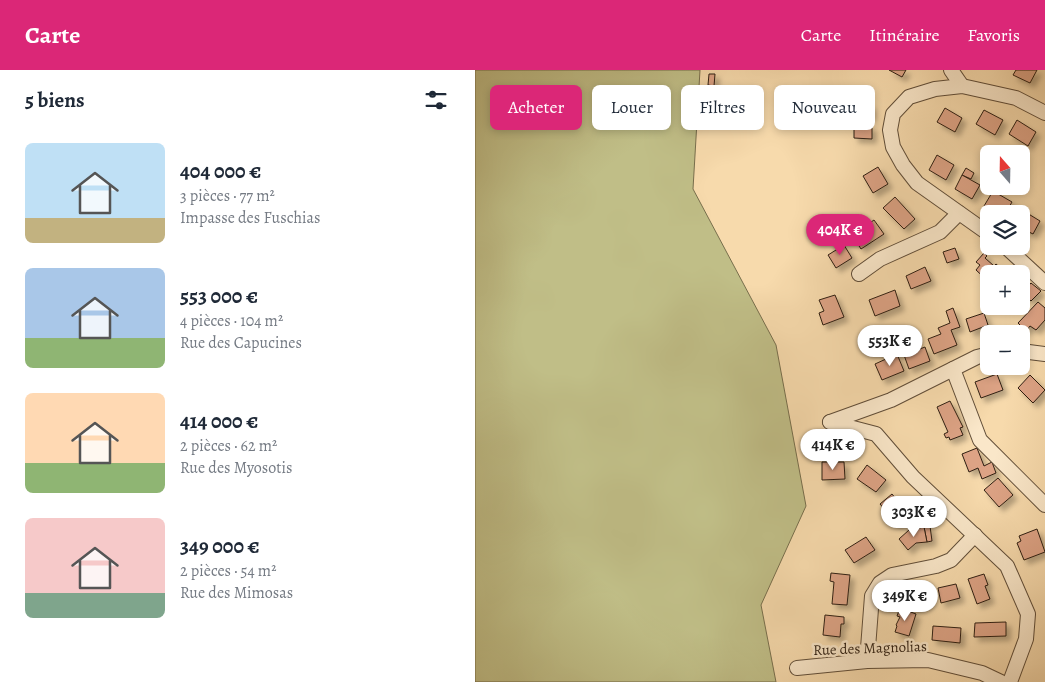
<!DOCTYPE html>
<html lang="fr">
<meta charset="utf-8">
<style>
body{margin:0;font-family:Alegreya,serif;background:#f2f2f3;color:#1f2937;height:100vh;display:flex;flex-direction:column;font-size:19px;white-space:nowrap}
*{box-sizing:border-box;margin:0}
p{font-size:16px;color:#747a83}
.icon{flex:none;width:28px;height:28px;fill:none;stroke:currentColor;stroke-width:2;stroke-linecap:round;stroke-linejoin:round}
.map{position:relative;flex:1;overflow:hidden}
.sheet{display:flex;flex-direction:column;background:#fff;width:475px}
.sheet>*{flex:none}
.hud{position:absolute;left:15px;top:15px;width:475px;height:45px;display:flex;gap:10px}
.needle{width:32px;rotate:340deg}
.controls{position:absolute;left:505px;top:75px;display:grid;gap:10px}
.controls a{display:grid;place-items:center;width:50px;height:50px;border-radius:8px;background:#fff;box-shadow:0 2px 8px #0003;font-size:25px}
.price{position:absolute;translate:-50% -42px;padding:0 11px;border-radius:18px;background:#fff;color:#222;font-size:16px;line-height:32px;filter:drop-shadow(0 1px 2px #0008)}
.price::after{content:'';position:absolute;left:50%;top:30px;width:15px;height:11px;margin-left:-8px;background:inherit;clip-path:polygon(0 0,100% 0,50% 100%)}
.price.selected{background:#db2777;color:#fff}
ul{padding:0;list-style:none}
li{display:flex;align-items:center;gap:15px;height:125px;padding:0 25px}
li span{display:grid;place-items:center;flex:none;width:140px;height:100px;border-radius:8px;color:#555}
li>.icon{margin-inline-start:auto}
span .icon{width:60px;height:60px;fill:#fffc;stroke-width:1}
li b{font-size:21px}
h2{display:flex;justify-content:space-between;align-items:center;height:60px;padding:0 25px;font-size:21px}
.chip{padding:0 18px;border-radius:8px;background:#fff;box-shadow:0 2px 8px #0003;font-size:18px;line-height:45px}
.chip.selected{background:#db2777;color:#fff}
header{display:flex;align-items:center;gap:30px;box-sizing:border-box;height:70px;padding:0 25px;background:#db2777;color:#fff}
header strong{font-size:24px}
nav{display:flex;gap:28px;margin-inline-start:auto;font-size:18px}
main{display:flex;flex:1;min-height:0}
.map>svg:first-child{display:block}
</style>
<header>
<strong>Carte</strong>
<nav><a>Carte</a><a>Itinéraire</a><a>Favoris</a></nav>
</header>
<main>
<section class="sheet">
<h2>5 biens<svg class="icon" aria-label="filters" viewBox="0 0 24 24"><path d="M4 7h16M4 17h16"/><circle cx="9" cy="7" r="2"/><circle cx="15" cy="17" r="2"/></svg></h2>
<ul>
<li><span style="background:linear-gradient(#bfe0f5 75%,#c2b280 0)"><svg class="icon" aria-label="home" viewBox="0 0 24 24"><path d="M3 11l9-7 9 7M6 9v11h12V9"/></svg></span><div><b>404 000 €</b><p>3 pièces · 77 m²</p><p>Impasse des Fuschias</p></div></li>
<li><span style="background:linear-gradient(#a9c7e8 70%,#8fb573 0)"><svg class="icon" aria-label="home" viewBox="0 0 24 24"><path d="M3 11l9-7 9 7M6 9v11h12V9"/></svg></span><div><b>553 000 €</b><p>4 pièces · 104 m²</p><p>Rue des Capucines</p></div></li>
<li><span style="background:linear-gradient(#ffd9b3 70%,#8fb573 0)"><svg class="icon" aria-label="home" viewBox="0 0 24 24"><path d="M3 11l9-7 9 7M6 9v11h12V9"/></svg></span><div><b>414 000 €</b><p>2 pièces · 62 m²</p><p>Rue des Myosotis</p></div></li>
<li><span style="background:linear-gradient(#f6c9c9 75%,#7fa58c 0)"><svg class="icon" aria-label="home" viewBox="0 0 24 24"><path d="M3 11l9-7 9 7M6 9v11h12V9"/></svg></span><div><b>349 000 €</b><p>2 pièces · 54 m²</p><p>Rue des Mimosas</p></div></li>
</ul>
</section>
<div class="map">
<svg width="570" height="612" viewBox="0 0 570 612">
<defs>
<filter id="shadow"><feDropShadow dx="4.5" dy="4.5" stdDeviation="2.5" flood-color="#0004"/></filter>
</defs>
<rect width="100%" height="100%" fill="#f7daac"/>
<filter id="stains"><feTurbulence type="fractalNoise" baseFrequency=".004" numOctaves="4"/><feColorMatrix values="0 0 0 0 .2 0 0 0 0 .09 0 0 0 0 .02 0 0 0 .5 -.17"/></filter>
<radialGradient id="worn" r=".72"><stop offset=".6" stop-color="#630" stop-opacity="0"/><stop offset="1" stop-color="#630" stop-opacity=".3"/></radialGradient>
<polygon fill="#c0be87" stroke="#776e4c" points="0,0 225,0 218,119 301,275 331,436 286,535 301,612 0,612"/>
<g fill="#dda385" stroke="#2e1e11" filter="url(#shadow)">
<polygon points="414,0 431,0 427,7"/>
<polygon points="541,0 562,0 555,13 538,5"/>
<polygon points="234,4 240,4 239,16 233,15"/>
<polygon points="374,17 387,17 387,35 396,35 396,46 374,45"/>
<polygon points="470,38 487,48 480,62 462,52"/>
<polygon points="509,40 528,50 520,65 501,54"/>
<polygon points="542,50 561,62 553,76 534,64"/>
<polygon points="379,57 397,57 397,69 379,68"/>
<polygon points="462,85 479,95 471,110 454,100"/>
<polygon points="403,97 413,114 398,123 388,106"/>
<polygon points="491,98 499,103 496,109 487,105"/>
<polygon points="487,105 505,115 497,129 480,119"/>
<polygon points="518,121 537,132 530,144 521,144 521,142 509,136"/>
<polygon points="420,127 440,149 429,159 408,138"/>
<polygon points="547,140 565,151 558,164 546,158 546,144 545,144"/>
<polygon points="399,150 409,164 386,179 377,165"/>
<polygon points="369,175 377,188 361,198 353,185"/>
<polygon points="480,178 484,189 472,193 468,182"/>
<polygon points="509,183 512,186 510,188 519,196 521,194 528,200 524,204 514,204 514,212 501,200 505,195 501,192"/>
<polygon points="450,197 456,211 436,219 431,206"/>
<polygon points="556,213 566,221 556,231 547,223"/>
<polygon points="420,220 425,236 400,246 394,230"/>
<polygon points="360,225 369,247 348,255 344,243 349,241 344,230"/>
<polygon points="563,232 570,238 570,250 561,260 555,256 551,261 543,253"/>
<polygon points="478,238 485,257 476,260 482,275 459,284 453,269 466,264 463,258 475,253 471,241"/>
<polygon points="509,243 513,255 495,262 491,249"/>
<polygon points="450,277 455,291 434,299 429,285"/>
<polygon points="422,284 429,301 407,310 400,294"/>
<polygon points="522,304 528,320 506,328 500,312"/>
<polygon points="555,305 570,320 558,333 543,318"/>
<polygon points="475,331 488,357 485,358 488,365 475,370 474,367 471,368 469,364 473,362 462,337"/>
<polygon points="502,378 509,396 517,392 521,403 507,409 503,398 494,402 487,384"/>
<polygon points="347,392 369,392 370,409 347,410"/>
<polygon points="392,395 411,410 401,422 382,409"/>
<polygon points="523,408 538,425 524,437 509,420"/>
<polygon points="417,424 434,445 422,454 405,434"/>
<polygon points="455,456 457,471 452,472 449,457"/>
<polygon points="449,457 452,472 441,473 433,480 424,469 434,460"/>
<polygon points="562,459 570,482 549,490 542,473 546,471 544,466"/>
<polygon points="391,467 400,480 379,493 370,480"/>
<polygon points="356,503 375,505 372,535 357,534 359,512 355,511"/>
<polygon points="509,504 513,515 510,516 515,529 502,534 493,509"/>
<polygon points="481,514 485,528 466,533 463,518"/>
<polygon points="425,538 441,544 434,566 420,562 422,556 421,555 425,547 422,546"/>
<polygon points="350,545 369,547 369,554 366,554 365,567 348,565"/>
<polygon points="531,552 531,566 499,567 500,553"/>
<polygon points="458,556 486,558 485,573 457,570"/>
</g>
<g fill="none" stroke-linecap="round" stroke-linejoin="round">
<g stroke="#604d38" stroke-width="16">
<g id="minor">
<polyline points="476,0 487,16"/>
<polyline points="514,164 442,113 428,95 418,77 415,60 418,44 434,27 460,19 487,16 541,28 570,43"/>
<polyline points="530,176 570,213"/>
<polyline points="384,204 405,189 465,162 484,143"/>
<polyline points="546,281 570,284"/>
<polyline points="478,299 505,370 570,435"/>
<polyline points="355,352 401,364 438,407 532,496 553,544 551,569 535,612"/>
<polyline points="355,352 416,330 502,287 514,284"/>
<polyline points="392,591 397,526 405,513 417,505 461,496 476,490 500,465"/>
<polyline points="322,598 392,591 453,590 507,603 526,612"/>
</g>
</g>
<use href="#minor" stroke="#fae7c9" stroke-width="14"/>
</g>
<g text-anchor="middle" dominant-baseline="central" stroke-width="5" stroke-linejoin="round" paint-order="stroke">
<g font-size="15" fill="#2e1e11" stroke="#fae7c9">
<text transform="translate(395 578) rotate(-2)">Rue des Magnolias</text>
</g>
</g>
<rect width="100%" height="100%" filter="url(#stains)"/>
<rect width="100%" height="100%" fill="url(#worn)"/>
</svg>
<div class="controls">
<a><svg class="needle" viewBox="-14 -14 28 28"><path d="M0-13l5 13h-10z" fill="#e53935"/><path d="M0 13l5-13h-10z" fill="#747a83"/></svg></a>
<a><svg class="icon" aria-label="layers" viewBox="0 0 24 24"><path d="M12 4l9 5-9 5-9-5zM3 14l9 5 9-5"/></svg></a>
<a>+</a>
<a>−</a>
</div>
<b class="price selected" style="left:365px;top:186px">404K €</b>
<b class="price" style="left:415px;top:297px">553K €</b>
<b class="price" style="left:358px;top:401px">414K €</b>
<b class="price" style="left:439px;top:468px">303K €</b>
<b class="price" style="left:430px;top:552px">349K €</b>
<div class="hud">
<a class="chip selected">Acheter</a>
<a class="chip">Louer</a>
<a class="chip">Filtres</a>
<a class="chip">Nouveau</a>
</div>
</div>
</main>
